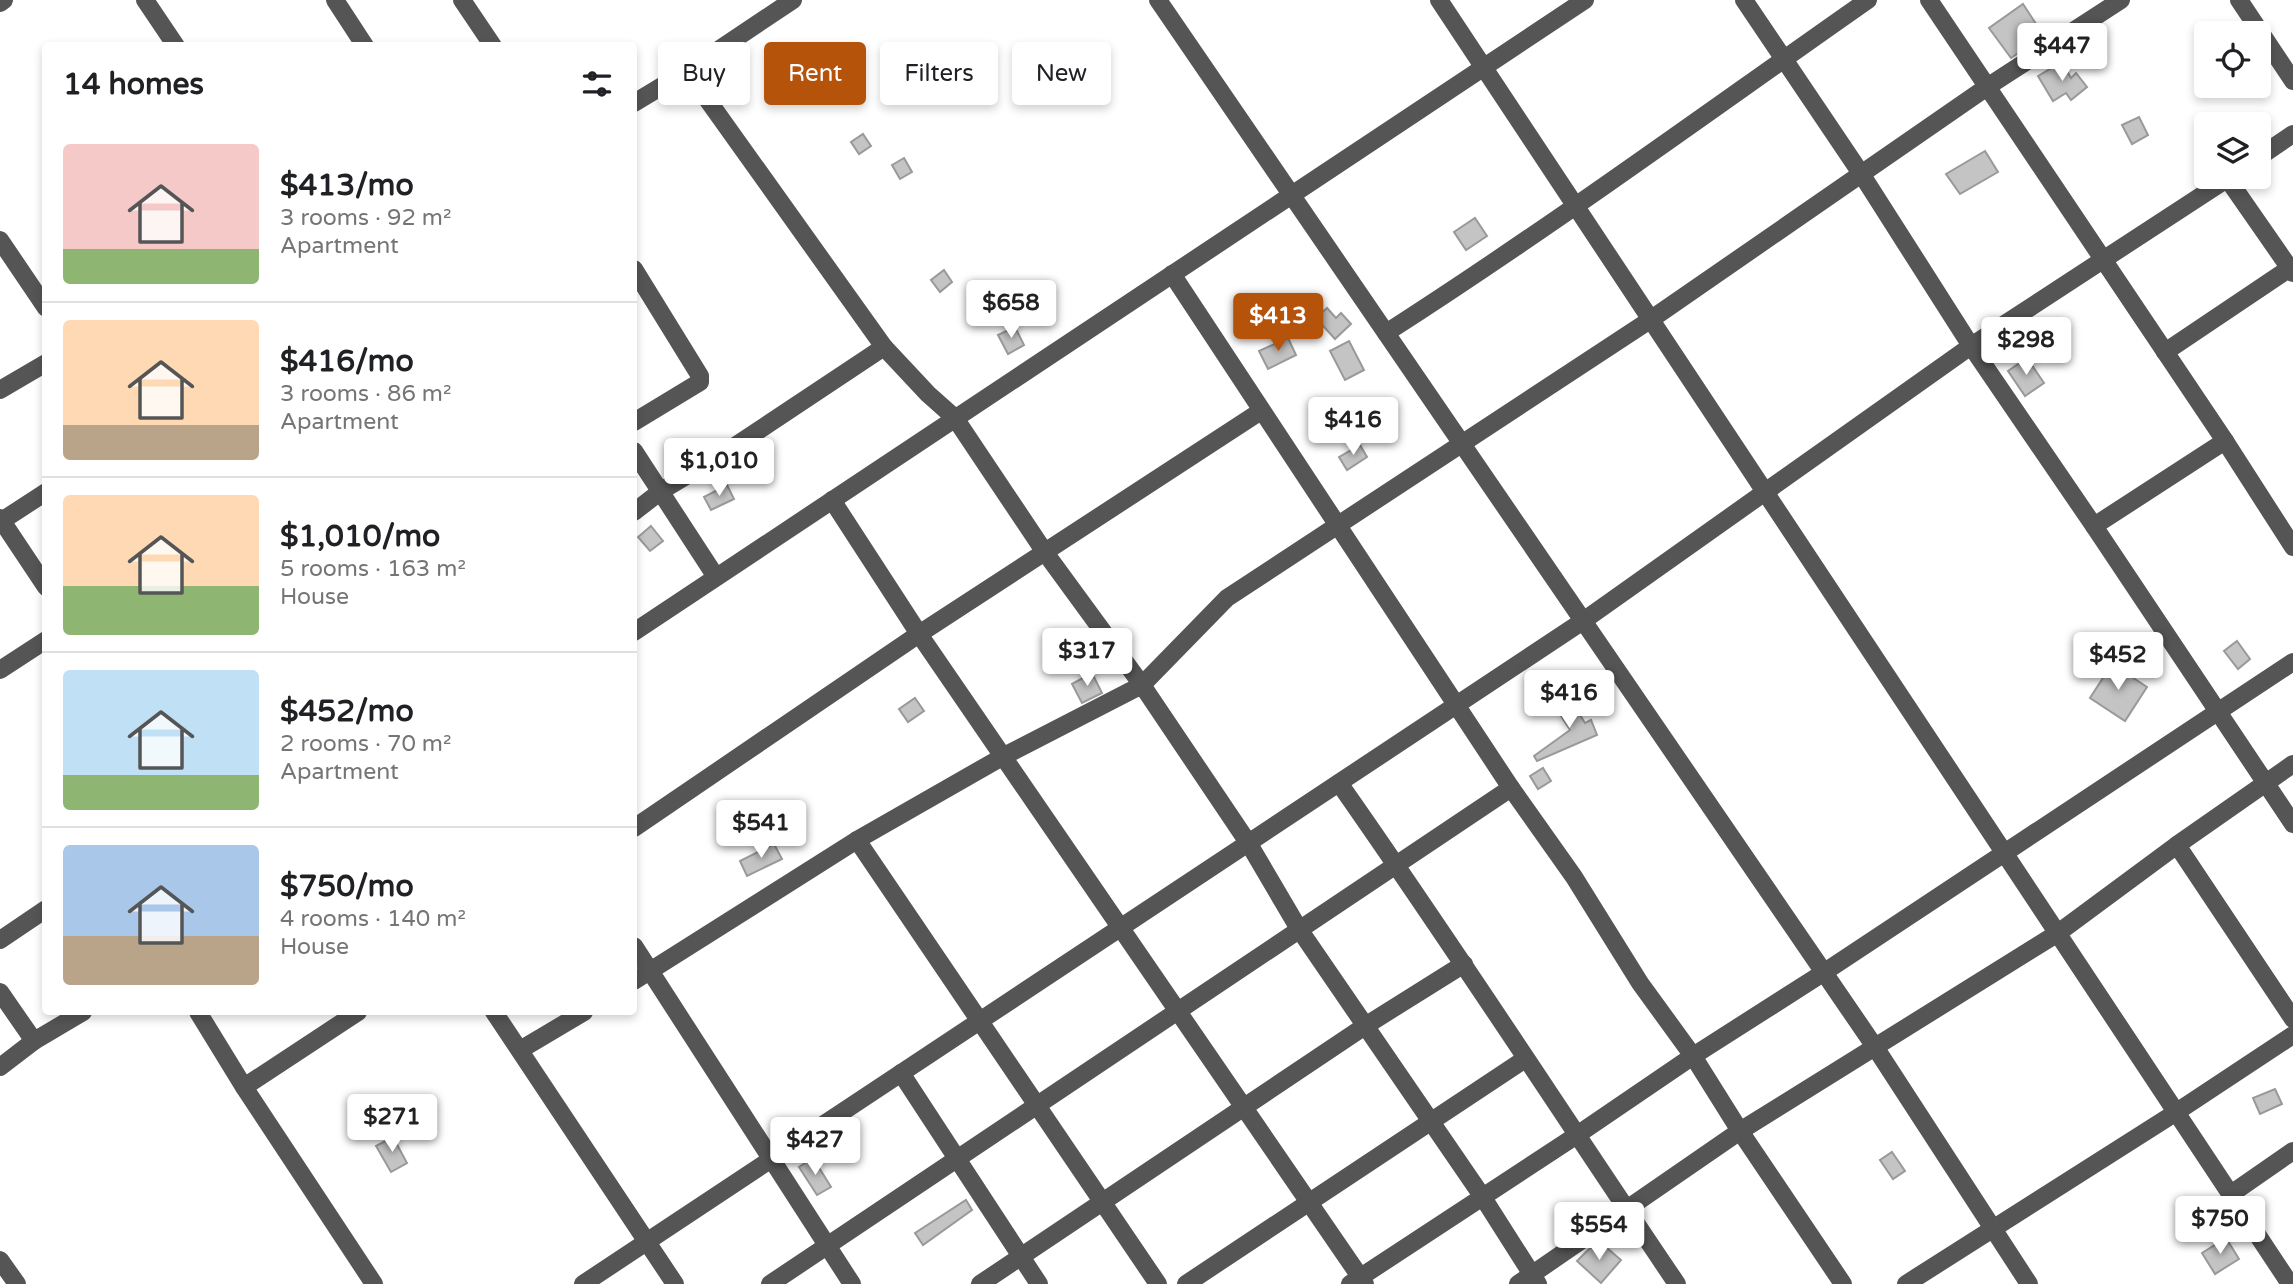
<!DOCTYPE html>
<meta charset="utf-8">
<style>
body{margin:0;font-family:"Varela Round",sans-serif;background:#f2f2f2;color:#202124;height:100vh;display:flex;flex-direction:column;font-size:26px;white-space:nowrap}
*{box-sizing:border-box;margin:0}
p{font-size:23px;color:#757577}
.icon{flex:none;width:38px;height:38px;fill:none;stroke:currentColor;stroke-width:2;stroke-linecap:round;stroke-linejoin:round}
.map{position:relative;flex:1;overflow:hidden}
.details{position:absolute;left:42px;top:42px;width:595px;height:973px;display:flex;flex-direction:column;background:#fff;border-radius:7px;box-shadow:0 4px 10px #0003}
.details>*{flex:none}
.hud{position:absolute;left:658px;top:42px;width:665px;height:63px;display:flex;gap:14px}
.fabs{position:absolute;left:2194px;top:21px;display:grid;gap:14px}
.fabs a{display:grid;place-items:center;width:77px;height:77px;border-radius:7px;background:#fff;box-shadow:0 4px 10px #0003;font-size:35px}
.price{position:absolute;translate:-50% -60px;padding:0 16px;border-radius:7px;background:#fff;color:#222;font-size:23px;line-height:46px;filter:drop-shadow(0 2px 4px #0008)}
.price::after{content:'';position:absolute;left:50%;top:42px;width:21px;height:16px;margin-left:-10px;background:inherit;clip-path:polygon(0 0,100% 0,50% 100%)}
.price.on{background:#b45309;color:#fff}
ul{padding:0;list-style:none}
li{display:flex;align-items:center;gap:21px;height:175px;padding:0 21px}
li+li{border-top:2px solid #e0e0e0}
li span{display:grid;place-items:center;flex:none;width:196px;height:140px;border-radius:7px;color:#555}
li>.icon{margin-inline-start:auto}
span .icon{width:84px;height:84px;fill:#fffc;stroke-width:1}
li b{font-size:30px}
h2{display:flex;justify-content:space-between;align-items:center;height:84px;padding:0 21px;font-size:30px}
.tag{padding:0 24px;border-radius:7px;background:#fff;box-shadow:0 4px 10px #0003;font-size:24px;line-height:63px}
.tag.on{background:#b45309;color:#fff}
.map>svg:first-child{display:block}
</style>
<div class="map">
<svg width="2293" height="1284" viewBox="0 0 2293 1284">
<rect width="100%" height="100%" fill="#fff"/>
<g fill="#c4c4c4" stroke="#999" stroke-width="2">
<polygon points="2023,4 2042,33 2042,37 2011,58 1989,28"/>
<polygon points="2062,62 2071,78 2076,73 2087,87 2071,100 2066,93 2053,101 2038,76"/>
<polygon points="2139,117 2148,135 2132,144 2122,125"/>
<polygon points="863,134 871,146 859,154 851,142"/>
<polygon points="1985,151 1998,172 1960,194 1946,174"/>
<polygon points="904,158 912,172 900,179 892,165"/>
<polygon points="1475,218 1487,236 1466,250 1454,232"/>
<polygon points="944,270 952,282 940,292 931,280"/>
<polygon points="1327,308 1336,318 1341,313 1351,324 1335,339 1316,318"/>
<polygon points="1015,327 1024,345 1008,354 998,335"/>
<polygon points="1288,338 1296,355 1268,369 1259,351"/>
<polygon points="1349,341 1364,370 1345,380 1330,351"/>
<polygon points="2027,358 2044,383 2025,396 2008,371"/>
<polygon points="1360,445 1367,457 1347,470 1339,457"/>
<polygon points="727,485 734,499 711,510 704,497"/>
<polygon points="651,526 663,541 650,551 638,537"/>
<polygon points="2237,641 2250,659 2238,669 2224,651"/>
<polygon points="2112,664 2147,687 2125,721 2090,698"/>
<polygon points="1092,673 1102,693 1082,703 1072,684"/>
<polygon points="1569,697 1585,723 1591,720 1597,735 1537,761 1534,756 1570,730 1555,706"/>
<polygon points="915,698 924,711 908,722 899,709"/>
<polygon points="1543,768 1551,781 1538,789 1530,776"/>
<polygon points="774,844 782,859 747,876 740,861"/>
<polygon points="2275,1089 2282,1104 2260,1114 2253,1098"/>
<polygon points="393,1137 407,1163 391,1172 376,1146"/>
<polygon points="1892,1152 1905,1171 1893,1179 1880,1160"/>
<polygon points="813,1158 831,1187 817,1195 799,1167"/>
<polygon points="966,1200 972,1210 923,1245 915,1233"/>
<polygon points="2226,1238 2239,1259 2215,1274 2202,1253"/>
<polygon points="1600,1242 1621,1260 1601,1283 1577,1261 1588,1250"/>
</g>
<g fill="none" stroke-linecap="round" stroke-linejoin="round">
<g stroke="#555" stroke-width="18">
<polyline points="145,0 176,46"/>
<polyline points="335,0 365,46"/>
<polyline points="462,0 493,46"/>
<polyline points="1158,0 1875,1047 2029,1284"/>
<polyline points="1439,0 2290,1284"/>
<polyline points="1744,0 1862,175 1971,346 2094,526 2293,824"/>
<polyline points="1929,0 2225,441 2293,547"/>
<polyline points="2239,0 2293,81"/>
<polyline points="0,3 4,0"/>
<polyline points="687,71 884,347 928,394 955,418 1044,551 1142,685 1249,844 1299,929 1482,1196 1538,1284"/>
<polyline points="634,103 687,71 793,0"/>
<polyline points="2259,157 2293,134"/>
<polyline points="2227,178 2293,273"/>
<polyline points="0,240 46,308"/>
<polyline points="634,269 700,376 700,382 634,422"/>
<polyline points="1172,274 1511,788 1574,877 1640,983 1693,1056 1740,1131 1843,1284"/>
<path d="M1386,333C1551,227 1708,112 1868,0"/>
<polyline points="2165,352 2293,266"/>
<polyline points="0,390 46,363"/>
<polyline points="634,451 716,577"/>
<polyline points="832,500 919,634 1365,1284"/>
<polyline points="634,512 661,491 726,452 884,347"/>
<polyline points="0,518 46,587"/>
<polyline points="0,522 46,492"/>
<polyline points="2094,526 2225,441"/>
<polyline points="634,632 1585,0"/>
<polyline points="0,670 46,640"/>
<path d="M1339,783C1455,948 1564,1117 1677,1284"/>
<polyline points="634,828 919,634 1261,411"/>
<polyline points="857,840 1158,1284"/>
<polyline points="2177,845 2293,1019"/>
<polyline points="0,940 46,909"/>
<polyline points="634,946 852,1284"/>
<polyline points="634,981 857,840 1004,756 1142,685 1227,598 1650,320 1987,87 2121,0"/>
<polyline points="0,992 34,1041"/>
<polyline points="198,1012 244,1087 374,1284"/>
<polyline points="494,1012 675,1284"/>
<polyline points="520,1050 584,1012"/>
<polyline points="0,1067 34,1041 83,1012"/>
<polyline points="901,1073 1039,1284"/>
<polyline points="244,1087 358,1012"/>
<polyline points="2231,1194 2293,1151"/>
<polyline points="0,1260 17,1284"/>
<polyline points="583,1284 1583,621 1971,346 2230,177"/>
<polyline points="770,1284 1511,788"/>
<polyline points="980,1284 1365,1026 1464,964"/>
<polyline points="1186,1284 1525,1059"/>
<polyline points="1350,1284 1577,1135 1693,1056 1823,973 2293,662"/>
<polyline points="1518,1284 1740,1131 2058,933 2177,845 2293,764"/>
<polyline points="1906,1284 2175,1113 2293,1035"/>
</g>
</g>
</svg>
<div class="fabs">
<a><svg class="icon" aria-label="locate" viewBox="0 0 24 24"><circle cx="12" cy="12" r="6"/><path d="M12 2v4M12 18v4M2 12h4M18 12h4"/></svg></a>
<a><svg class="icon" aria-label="layers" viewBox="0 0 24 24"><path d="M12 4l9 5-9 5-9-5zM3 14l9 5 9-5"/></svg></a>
</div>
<b class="price" style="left:2062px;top:83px">$447</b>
<b class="price" style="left:1011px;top:340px">$658</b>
<b class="price on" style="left:1278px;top:353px">$413</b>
<b class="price" style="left:2026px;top:377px">$298</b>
<b class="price" style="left:1353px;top:457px">$416</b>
<b class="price" style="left:719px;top:498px">$1,010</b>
<b class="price" style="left:1087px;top:688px">$317</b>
<b class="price" style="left:2118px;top:692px">$452</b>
<b class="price" style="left:1569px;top:730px">$416</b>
<b class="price" style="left:761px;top:860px">$541</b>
<b class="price" style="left:392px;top:1154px">$271</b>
<b class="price" style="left:815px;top:1177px">$427</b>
<b class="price" style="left:2220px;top:1256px">$750</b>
<b class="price" style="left:1599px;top:1262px">$554</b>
<div class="hud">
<a class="tag">Buy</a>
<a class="tag on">Rent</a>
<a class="tag">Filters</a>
<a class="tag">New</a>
</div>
<section class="details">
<h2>14 homes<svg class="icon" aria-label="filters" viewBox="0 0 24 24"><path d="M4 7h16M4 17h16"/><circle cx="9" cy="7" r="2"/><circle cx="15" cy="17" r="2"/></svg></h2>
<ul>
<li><span style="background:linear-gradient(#f6c9c9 75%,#8fb573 0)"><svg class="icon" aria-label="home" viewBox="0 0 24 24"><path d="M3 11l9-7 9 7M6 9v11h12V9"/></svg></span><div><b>$413/mo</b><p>3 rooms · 92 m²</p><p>Apartment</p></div></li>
<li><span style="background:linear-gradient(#ffd9b3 75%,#b9a48a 0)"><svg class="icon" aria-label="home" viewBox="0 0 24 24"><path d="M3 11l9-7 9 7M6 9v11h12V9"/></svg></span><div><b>$416/mo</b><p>3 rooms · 86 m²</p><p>Apartment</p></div></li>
<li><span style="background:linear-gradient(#ffd9b3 65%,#8fb573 0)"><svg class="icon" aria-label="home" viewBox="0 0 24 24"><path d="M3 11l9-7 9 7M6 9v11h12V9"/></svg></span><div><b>$1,010/mo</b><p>5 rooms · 163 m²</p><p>House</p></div></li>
<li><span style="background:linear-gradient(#bfe0f5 75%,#8fb573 0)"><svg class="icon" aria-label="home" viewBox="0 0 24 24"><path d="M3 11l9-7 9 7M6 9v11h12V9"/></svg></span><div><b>$452/mo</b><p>2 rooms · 70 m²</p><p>Apartment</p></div></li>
<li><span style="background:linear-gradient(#a9c7e8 65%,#b9a48a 0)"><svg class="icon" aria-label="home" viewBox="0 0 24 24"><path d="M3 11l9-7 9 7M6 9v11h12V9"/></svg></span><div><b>$750/mo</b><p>4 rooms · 140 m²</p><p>House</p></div></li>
</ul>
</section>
</div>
